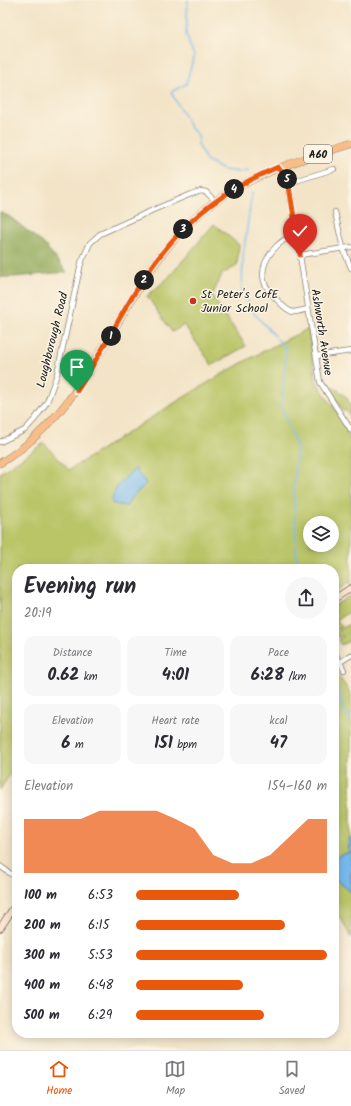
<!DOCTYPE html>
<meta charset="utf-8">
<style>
body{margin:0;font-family:Kalam,sans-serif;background:#f7f7f7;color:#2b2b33;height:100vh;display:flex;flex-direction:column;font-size:15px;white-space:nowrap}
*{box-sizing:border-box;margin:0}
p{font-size:13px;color:#7c7c81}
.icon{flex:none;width:22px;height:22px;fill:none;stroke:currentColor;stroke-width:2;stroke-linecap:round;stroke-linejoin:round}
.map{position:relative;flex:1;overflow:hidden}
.sheet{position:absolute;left:12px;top:564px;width:327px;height:474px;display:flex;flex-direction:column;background:#fff;border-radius:16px;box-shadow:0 2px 10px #0003}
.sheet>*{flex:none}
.buttons{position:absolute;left:303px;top:516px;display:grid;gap:8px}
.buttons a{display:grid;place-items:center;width:36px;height:36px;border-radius:50%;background:#fff;box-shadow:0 2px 10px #0003;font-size:20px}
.pin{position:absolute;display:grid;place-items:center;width:34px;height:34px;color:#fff;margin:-41px -17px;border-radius:50% 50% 50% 0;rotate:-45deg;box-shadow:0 0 4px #0007}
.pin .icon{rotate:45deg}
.km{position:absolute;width:20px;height:20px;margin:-10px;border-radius:50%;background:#222;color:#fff;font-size:11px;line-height:20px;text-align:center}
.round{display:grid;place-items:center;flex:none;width:42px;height:42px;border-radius:21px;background:#f7f7f7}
.headline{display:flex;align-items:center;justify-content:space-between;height:68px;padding:0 12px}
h1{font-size:22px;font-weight:700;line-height:30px}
.metrics{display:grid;grid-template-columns:repeat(3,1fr);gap:6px;height:68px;padding:4px 12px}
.metrics div{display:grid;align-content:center;border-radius:10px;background:#f7f7f7;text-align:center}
.metrics b{font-size:17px;font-weight:700}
.metrics small{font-size:11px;font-weight:400}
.metrics p{font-size:11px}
.chart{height:112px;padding:8px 12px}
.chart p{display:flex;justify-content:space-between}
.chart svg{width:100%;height:72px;margin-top:4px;fill:#ea580c;opacity:.7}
ul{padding:0 12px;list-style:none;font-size:13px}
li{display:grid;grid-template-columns:64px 48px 1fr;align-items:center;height:30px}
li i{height:10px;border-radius:5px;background:#ea580c}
.dock{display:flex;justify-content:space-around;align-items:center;height:56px;border-top:1px solid #e1e1e2;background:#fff;font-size:11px;color:#7c7c81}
.dock a{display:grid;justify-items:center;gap:2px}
.dock .on{color:#ea580c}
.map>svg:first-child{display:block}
</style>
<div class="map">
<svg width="351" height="1050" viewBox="0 0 351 1050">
<rect width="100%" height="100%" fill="#fcf5e5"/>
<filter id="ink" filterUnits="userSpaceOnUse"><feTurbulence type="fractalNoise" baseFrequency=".025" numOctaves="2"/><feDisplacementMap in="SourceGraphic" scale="8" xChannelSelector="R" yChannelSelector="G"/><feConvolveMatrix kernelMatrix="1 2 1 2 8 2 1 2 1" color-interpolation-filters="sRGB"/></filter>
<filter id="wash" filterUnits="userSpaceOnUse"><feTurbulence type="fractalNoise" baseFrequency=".012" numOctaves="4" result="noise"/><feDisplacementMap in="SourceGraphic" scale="16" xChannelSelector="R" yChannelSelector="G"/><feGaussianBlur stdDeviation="0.9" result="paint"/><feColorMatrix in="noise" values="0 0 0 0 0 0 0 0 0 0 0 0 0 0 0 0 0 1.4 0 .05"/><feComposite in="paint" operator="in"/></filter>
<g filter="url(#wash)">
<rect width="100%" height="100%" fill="#f3e4c7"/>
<g fill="#bac567" stroke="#6b7042" fill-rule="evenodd">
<path d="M214,224L239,245L237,266L222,274L212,296L246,346L212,365L184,325L172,332L147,296L168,278Z"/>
<path d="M308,329L316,381L344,423L351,443V582L334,592V569H17V776L11,772L0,790V473L44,443L69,470C147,421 224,368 308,329ZM310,523H332V545H310Z"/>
<path d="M326,383C343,394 351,394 351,417L346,410L344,412Z"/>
<path d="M351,595V611L334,621V606Z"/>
<path d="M337,620L343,628L351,623V640L341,645L338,640L343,637L342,635L338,638L336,632L340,630L339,628L335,630L336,629L334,622Z"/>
<path d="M334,664L337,674L351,694V938L343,922L334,910Z"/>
</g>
<path fill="#93aa5c" stroke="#58633c" d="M0,212L10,217L44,244L67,272L14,277H0Z"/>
<g fill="#77baed" stroke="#4a6b84">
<path d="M136,468C137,475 143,477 146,484L131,498L127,506L112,504C111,489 125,477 136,468Z"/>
<path d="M351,837V892L334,878V860L338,856L349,852C349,845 345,842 351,837Z"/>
</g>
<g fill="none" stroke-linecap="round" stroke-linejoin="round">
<g stroke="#77baed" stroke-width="1.5">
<path d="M188,0L186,35L194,56L186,84L171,92L190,127L198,136V144L206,161L224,170L240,172L248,170"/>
<path d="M252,192L243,257L242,289L252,311L275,336"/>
<path d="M277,339L286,348L282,408L297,448L295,467L294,495L297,569"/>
<path d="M334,678L344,711L351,719"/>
</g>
</g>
</g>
<g filter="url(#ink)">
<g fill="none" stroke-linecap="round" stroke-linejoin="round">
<g stroke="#888072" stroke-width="6">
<g id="street">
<path d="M284,165L289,175L288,180L320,382L351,430"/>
<path d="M278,167L288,180"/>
<path d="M289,183L334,169"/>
<path d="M335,212L343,248L351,268"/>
<path d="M297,234C279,239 259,260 264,281C266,289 274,297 280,303C283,306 289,311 293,312C297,312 304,310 308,309"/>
<path d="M300,255L351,247"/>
<path d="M316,356L351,351"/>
<path d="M0,442L25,430L35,419L47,402L57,374L81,263L90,243L100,234L153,210L191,194L201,191L206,192L215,201"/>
<path d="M336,655L344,670"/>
<path d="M339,663L351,655"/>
<path d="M0,866L11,874L17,876"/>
</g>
</g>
<g stroke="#888072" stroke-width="8">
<g id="secondary">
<path d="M334,599L351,588"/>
<path d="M0,928L17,903"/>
</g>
</g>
<g stroke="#888072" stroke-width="8">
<path id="primary" d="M0,463C100,404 117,282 203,211C246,175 299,160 351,144"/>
</g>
<use href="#street" stroke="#fff" stroke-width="4.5"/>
<use href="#secondary" stroke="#fde5d0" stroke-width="6"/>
<use href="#primary" stroke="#f9bd89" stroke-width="7"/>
</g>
</g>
<g fill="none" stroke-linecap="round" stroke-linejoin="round" filter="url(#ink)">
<g stroke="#fff" stroke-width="8">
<path id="route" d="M77,391C109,342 133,286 172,241C201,208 237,184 278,167L288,180L300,255"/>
</g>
<use href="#route" stroke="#ea580c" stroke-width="5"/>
</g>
<circle fill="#c8321e" stroke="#fcf5e5" stroke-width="1.5" cx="193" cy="301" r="4"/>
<g text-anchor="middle" stroke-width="3" stroke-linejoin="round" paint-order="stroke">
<rect fill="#fcf5e5" stroke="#5f5d58" stroke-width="1" x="304" y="145" width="28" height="18" rx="3"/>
<g font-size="11" font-weight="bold" fill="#1c1c1c">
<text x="318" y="158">A60</text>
</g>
<g font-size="12" fill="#1c1c1c" stroke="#fcf5e5" text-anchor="start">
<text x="201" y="298">St Peter's CofE<tspan x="201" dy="14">Junior School</tspan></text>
</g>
<g font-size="12" fill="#1c1c1c" stroke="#fcf5e5">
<text transform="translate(322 332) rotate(81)" y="4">Ashworth Avenue</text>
<text transform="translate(52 340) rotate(-76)" y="4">Loughborough Road</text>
</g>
</g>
</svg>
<div class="buttons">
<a><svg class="icon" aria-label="layers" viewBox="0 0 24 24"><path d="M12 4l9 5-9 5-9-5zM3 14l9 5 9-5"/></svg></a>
</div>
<div class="pin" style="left:77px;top:391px;background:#1e9e55"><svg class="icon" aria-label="arrive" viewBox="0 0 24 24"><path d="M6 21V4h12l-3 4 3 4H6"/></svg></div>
<div class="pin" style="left:300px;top:255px;background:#d93025"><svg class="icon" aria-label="check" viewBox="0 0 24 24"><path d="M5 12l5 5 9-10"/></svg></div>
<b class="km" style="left:111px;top:336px">1</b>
<b class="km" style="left:144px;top:280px">2</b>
<b class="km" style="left:183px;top:229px">3</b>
<b class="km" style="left:234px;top:189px">4</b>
<b class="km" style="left:287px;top:179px">5</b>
<section class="sheet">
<div class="headline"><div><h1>Evening run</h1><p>20:19</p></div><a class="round"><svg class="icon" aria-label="share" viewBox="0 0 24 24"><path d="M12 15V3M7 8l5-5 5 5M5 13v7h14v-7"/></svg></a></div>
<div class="metrics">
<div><p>Distance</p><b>0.62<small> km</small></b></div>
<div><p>Time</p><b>4:01</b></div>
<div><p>Pace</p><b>6:28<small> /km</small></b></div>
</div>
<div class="metrics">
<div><p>Elevation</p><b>6<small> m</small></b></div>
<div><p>Heart rate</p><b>151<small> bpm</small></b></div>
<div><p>kcal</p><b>47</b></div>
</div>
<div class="chart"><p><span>Elevation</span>154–160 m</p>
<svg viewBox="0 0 160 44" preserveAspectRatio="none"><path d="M0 44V11L10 11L20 11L30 11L40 6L50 6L60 6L70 6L80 11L90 17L100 33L110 38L120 38L130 33L140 22L150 11L160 11V44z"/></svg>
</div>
<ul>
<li><b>100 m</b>6:53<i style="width:54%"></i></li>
<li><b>200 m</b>6:15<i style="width:78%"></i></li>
<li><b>300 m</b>5:53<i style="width:100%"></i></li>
<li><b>400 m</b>6:48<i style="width:56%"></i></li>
<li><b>500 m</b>6:29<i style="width:67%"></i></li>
</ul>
</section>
</div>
<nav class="dock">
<a class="on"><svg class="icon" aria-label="home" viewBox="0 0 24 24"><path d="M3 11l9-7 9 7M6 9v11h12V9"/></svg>Home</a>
<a><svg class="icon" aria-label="map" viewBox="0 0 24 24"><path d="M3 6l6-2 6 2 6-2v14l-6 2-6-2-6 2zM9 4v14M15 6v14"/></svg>Map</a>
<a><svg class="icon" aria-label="saved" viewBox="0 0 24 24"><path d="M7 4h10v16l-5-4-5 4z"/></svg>Saved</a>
</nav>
